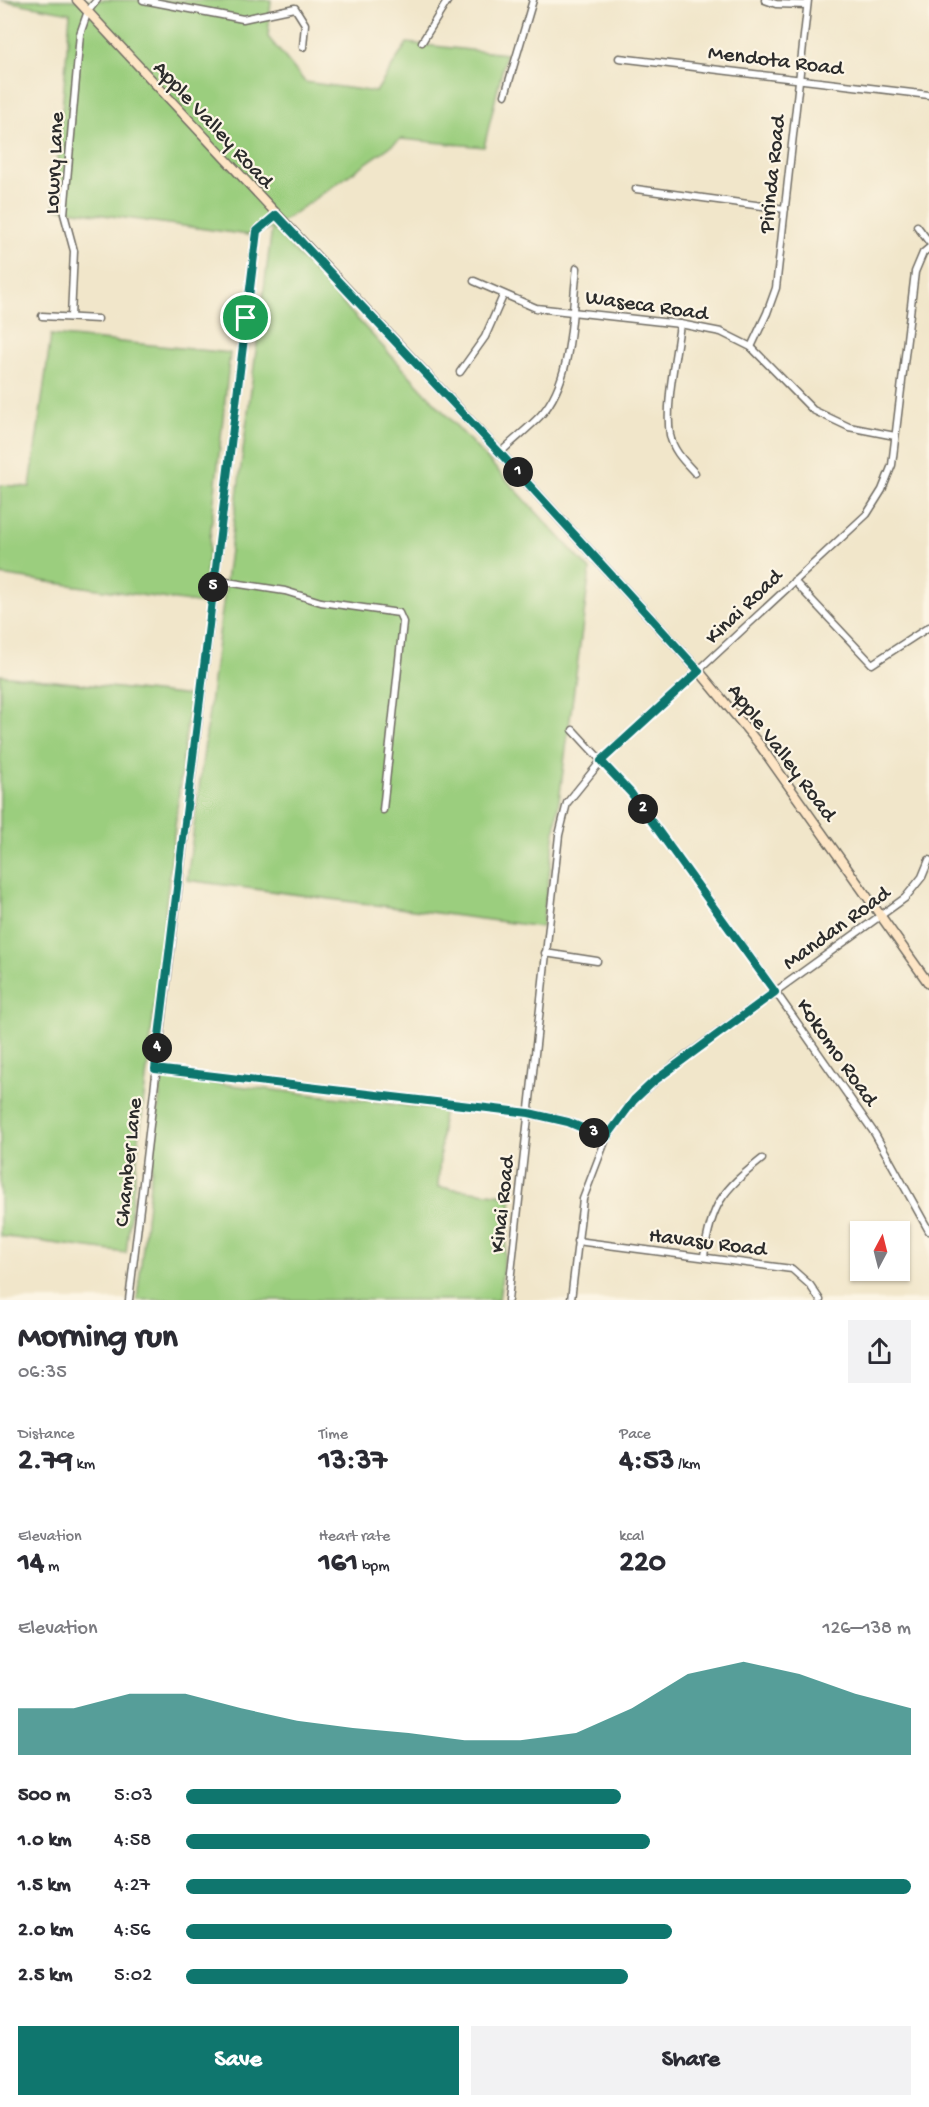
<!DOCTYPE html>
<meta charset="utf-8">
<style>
body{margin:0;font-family:"Gochi Hand",sans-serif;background:#f2f2f3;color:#2b2b33;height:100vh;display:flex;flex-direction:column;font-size:22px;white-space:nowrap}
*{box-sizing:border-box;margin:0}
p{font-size:20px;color:#7c7c81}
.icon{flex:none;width:33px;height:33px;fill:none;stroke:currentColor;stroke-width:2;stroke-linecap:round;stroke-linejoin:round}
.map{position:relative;height:1300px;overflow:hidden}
.side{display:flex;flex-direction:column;background:#fff;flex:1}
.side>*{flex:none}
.needle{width:39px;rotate:7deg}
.buttons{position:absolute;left:850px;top:1221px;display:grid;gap:12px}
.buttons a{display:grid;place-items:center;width:60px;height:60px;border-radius:0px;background:#fff;box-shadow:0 2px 4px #0004;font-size:30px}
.pin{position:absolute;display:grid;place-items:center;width:51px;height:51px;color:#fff;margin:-26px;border:3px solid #fff;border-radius:50%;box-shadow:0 2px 6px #0007}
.km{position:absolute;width:30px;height:30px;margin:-15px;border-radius:50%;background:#222;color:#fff;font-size:16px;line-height:30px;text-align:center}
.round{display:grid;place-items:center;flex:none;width:63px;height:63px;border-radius:0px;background:#f2f2f3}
.overview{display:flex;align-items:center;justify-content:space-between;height:102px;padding:0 18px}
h1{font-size:33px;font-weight:800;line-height:45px}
.figures{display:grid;grid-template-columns:repeat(3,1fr);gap:9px;height:102px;padding:6px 18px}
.figures div{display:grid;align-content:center}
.figures b{font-size:30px;font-weight:800}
.figures small{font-size:16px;font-weight:400}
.figures p{font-size:16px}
.chart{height:168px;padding:12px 18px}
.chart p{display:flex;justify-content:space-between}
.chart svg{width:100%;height:108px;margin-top:6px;fill:#0f766e;opacity:.7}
.cta{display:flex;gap:12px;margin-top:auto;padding:12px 18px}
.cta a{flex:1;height:69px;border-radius:0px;background:#0f766e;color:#fff;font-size:24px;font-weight:800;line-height:69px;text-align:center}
.cta a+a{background:#f2f2f3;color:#2b2b33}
ul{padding:0 18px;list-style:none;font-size:20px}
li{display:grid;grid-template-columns:96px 72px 1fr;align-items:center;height:45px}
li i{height:15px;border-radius:8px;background:#0f766e}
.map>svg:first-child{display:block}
</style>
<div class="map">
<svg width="929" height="1300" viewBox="0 0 929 1300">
<rect width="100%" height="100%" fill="#fcf5e5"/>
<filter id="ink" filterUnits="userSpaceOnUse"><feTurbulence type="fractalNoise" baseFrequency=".0167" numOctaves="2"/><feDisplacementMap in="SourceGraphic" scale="12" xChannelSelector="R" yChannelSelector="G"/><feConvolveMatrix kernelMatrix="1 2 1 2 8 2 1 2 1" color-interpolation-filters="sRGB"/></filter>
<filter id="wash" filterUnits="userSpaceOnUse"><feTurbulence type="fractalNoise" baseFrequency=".008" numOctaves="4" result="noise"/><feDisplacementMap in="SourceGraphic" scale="24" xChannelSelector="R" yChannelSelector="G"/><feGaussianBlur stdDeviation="1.35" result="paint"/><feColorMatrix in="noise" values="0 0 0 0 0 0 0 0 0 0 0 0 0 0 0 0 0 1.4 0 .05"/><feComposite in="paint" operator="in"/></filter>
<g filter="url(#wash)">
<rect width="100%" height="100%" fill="#f1e6ca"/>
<g fill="#9bce7e" stroke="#637c54" stroke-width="1.5">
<path d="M0,0H271L268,37L305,82L376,92L407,43L506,54L484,147L401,139L273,228L590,570L542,927L187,880L272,228L248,235L54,208L70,13Z"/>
<path d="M51,335L230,353L203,604L0,575V485L30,487Z"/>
<path d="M0,675L190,696L126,1253L0,1236Z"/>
<path d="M162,1077L443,1110L438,1187L512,1196L499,1300H137Z"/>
</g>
</g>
<g filter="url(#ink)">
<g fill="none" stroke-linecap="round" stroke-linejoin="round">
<g stroke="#706c63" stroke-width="9">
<g id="street">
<path d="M143,0L243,19L295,8L305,24L303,47"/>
<path d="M765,0L776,4L807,5"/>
<path d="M422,42L448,0"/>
<path d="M619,58L929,95"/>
<path d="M505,95L533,0"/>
<path d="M636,189L785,209"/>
<path d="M917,226L929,242"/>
<path d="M474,281L536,308L680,324L721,332L751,347L813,410L849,427L895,436"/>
<path d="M42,316L98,319"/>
<path d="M71,317L74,251L64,214L80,34L88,11L97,0"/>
<path d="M680,324C676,357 665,403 670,435C673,451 685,462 695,473"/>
<path d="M751,347L767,313L776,288L808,0"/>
<path d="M460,372L485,337L503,296"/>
<path d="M500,453C513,440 529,428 541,415C574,378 571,314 577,268"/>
<path d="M214,580L285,591L321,602L399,613L403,622L383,810"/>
<path d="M794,581L872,664L929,627"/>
<path d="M573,730L631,793L775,991L875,1134L929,1231"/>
<path d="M545,953L597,961"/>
<path d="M155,1069L529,1113L569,1122L606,1139"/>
<path d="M577,1241L792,1269L810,1285L820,1300"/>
<path d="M704,1256C711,1204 722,1191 762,1159"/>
<path d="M129,1300L257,231L276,215"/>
<path d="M508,1300L559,835L567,803L601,761L867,514L882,490L892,465L915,272L923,253L929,248"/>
<path d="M571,1300L583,1199L606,1139L634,1100L675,1064L905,898L922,877L929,860"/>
</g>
</g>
<g stroke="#706c63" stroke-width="11">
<path id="secondary" d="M77,0L500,453L699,671L759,744L929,984"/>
</g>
<use href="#street" stroke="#fff" stroke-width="6"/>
<use href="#secondary" stroke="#fde5c5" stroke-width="8"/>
</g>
</g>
<g fill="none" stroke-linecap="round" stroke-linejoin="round" filter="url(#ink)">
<g stroke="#fff" stroke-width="12">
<path id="route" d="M276,215L500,453L699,671L601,761L631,793L775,992L653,1082L634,1100L606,1138L568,1122L529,1113L155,1069L257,231Z"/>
</g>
<use href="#route" stroke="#0f766e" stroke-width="8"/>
</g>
<g text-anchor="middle" stroke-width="4.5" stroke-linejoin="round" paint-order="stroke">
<g font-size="22" fill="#2b2b2b" stroke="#fcf5e5">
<text transform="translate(776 58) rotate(7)" y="8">Mendota Road</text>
<text transform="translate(215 123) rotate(47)" y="8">Apple Valley Road</text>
<text transform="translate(52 163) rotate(-87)" y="8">Lowry Lane</text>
<text transform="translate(770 174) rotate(-84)" y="8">Pirinda Road</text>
<text transform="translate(647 303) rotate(8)" y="8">Waseca Road</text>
<text transform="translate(742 605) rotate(-44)" y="8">Kinai Road</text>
<text transform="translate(784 751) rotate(53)" y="8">Apple Valley Road</text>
<text transform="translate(835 926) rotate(-36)" y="8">Mandan Road</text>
<text transform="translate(839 1051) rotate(55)" y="8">Kokomo Road</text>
<text transform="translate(126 1162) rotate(-84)" y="8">Chamber Lane</text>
<text transform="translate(500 1204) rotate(-84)" y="8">Kinai Road</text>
<text transform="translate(708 1240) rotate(7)" y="8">Havasu Road</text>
</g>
</g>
</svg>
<div class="buttons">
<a><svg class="needle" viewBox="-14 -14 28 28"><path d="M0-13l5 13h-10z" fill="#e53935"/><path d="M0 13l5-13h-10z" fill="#7c7c81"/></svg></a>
</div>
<div class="pin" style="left:246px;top:318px;background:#1e9e55"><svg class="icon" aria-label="arrive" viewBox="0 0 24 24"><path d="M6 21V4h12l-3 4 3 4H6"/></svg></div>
<b class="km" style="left:518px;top:472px">1</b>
<b class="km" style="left:643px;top:809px">2</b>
<b class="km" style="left:594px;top:1133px">3</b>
<b class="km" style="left:157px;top:1048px">4</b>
<b class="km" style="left:213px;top:587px">5</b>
</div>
<section class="side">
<div class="overview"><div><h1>Morning run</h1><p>06:35</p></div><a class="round"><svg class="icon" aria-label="share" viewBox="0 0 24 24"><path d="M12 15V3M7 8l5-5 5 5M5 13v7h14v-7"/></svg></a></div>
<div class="figures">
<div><p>Distance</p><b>2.79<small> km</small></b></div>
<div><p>Time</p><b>13:37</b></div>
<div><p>Pace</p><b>4:53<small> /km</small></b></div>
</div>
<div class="figures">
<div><p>Elevation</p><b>14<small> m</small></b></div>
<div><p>Heart rate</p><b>161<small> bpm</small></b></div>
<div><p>kcal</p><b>220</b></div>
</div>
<div class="chart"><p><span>Elevation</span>126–138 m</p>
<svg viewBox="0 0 160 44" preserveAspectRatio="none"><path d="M0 44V25L10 25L20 19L30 19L40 25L50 30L60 33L70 35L80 38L90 38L100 35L110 25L120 11L130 6L140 11L150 19L160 25V44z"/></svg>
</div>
<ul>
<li><b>500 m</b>5:03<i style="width:60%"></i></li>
<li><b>1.0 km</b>4:58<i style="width:64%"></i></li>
<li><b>1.5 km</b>4:27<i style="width:100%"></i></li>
<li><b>2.0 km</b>4:56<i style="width:67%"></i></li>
<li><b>2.5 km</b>5:02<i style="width:61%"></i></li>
</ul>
<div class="cta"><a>Save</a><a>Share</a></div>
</section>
